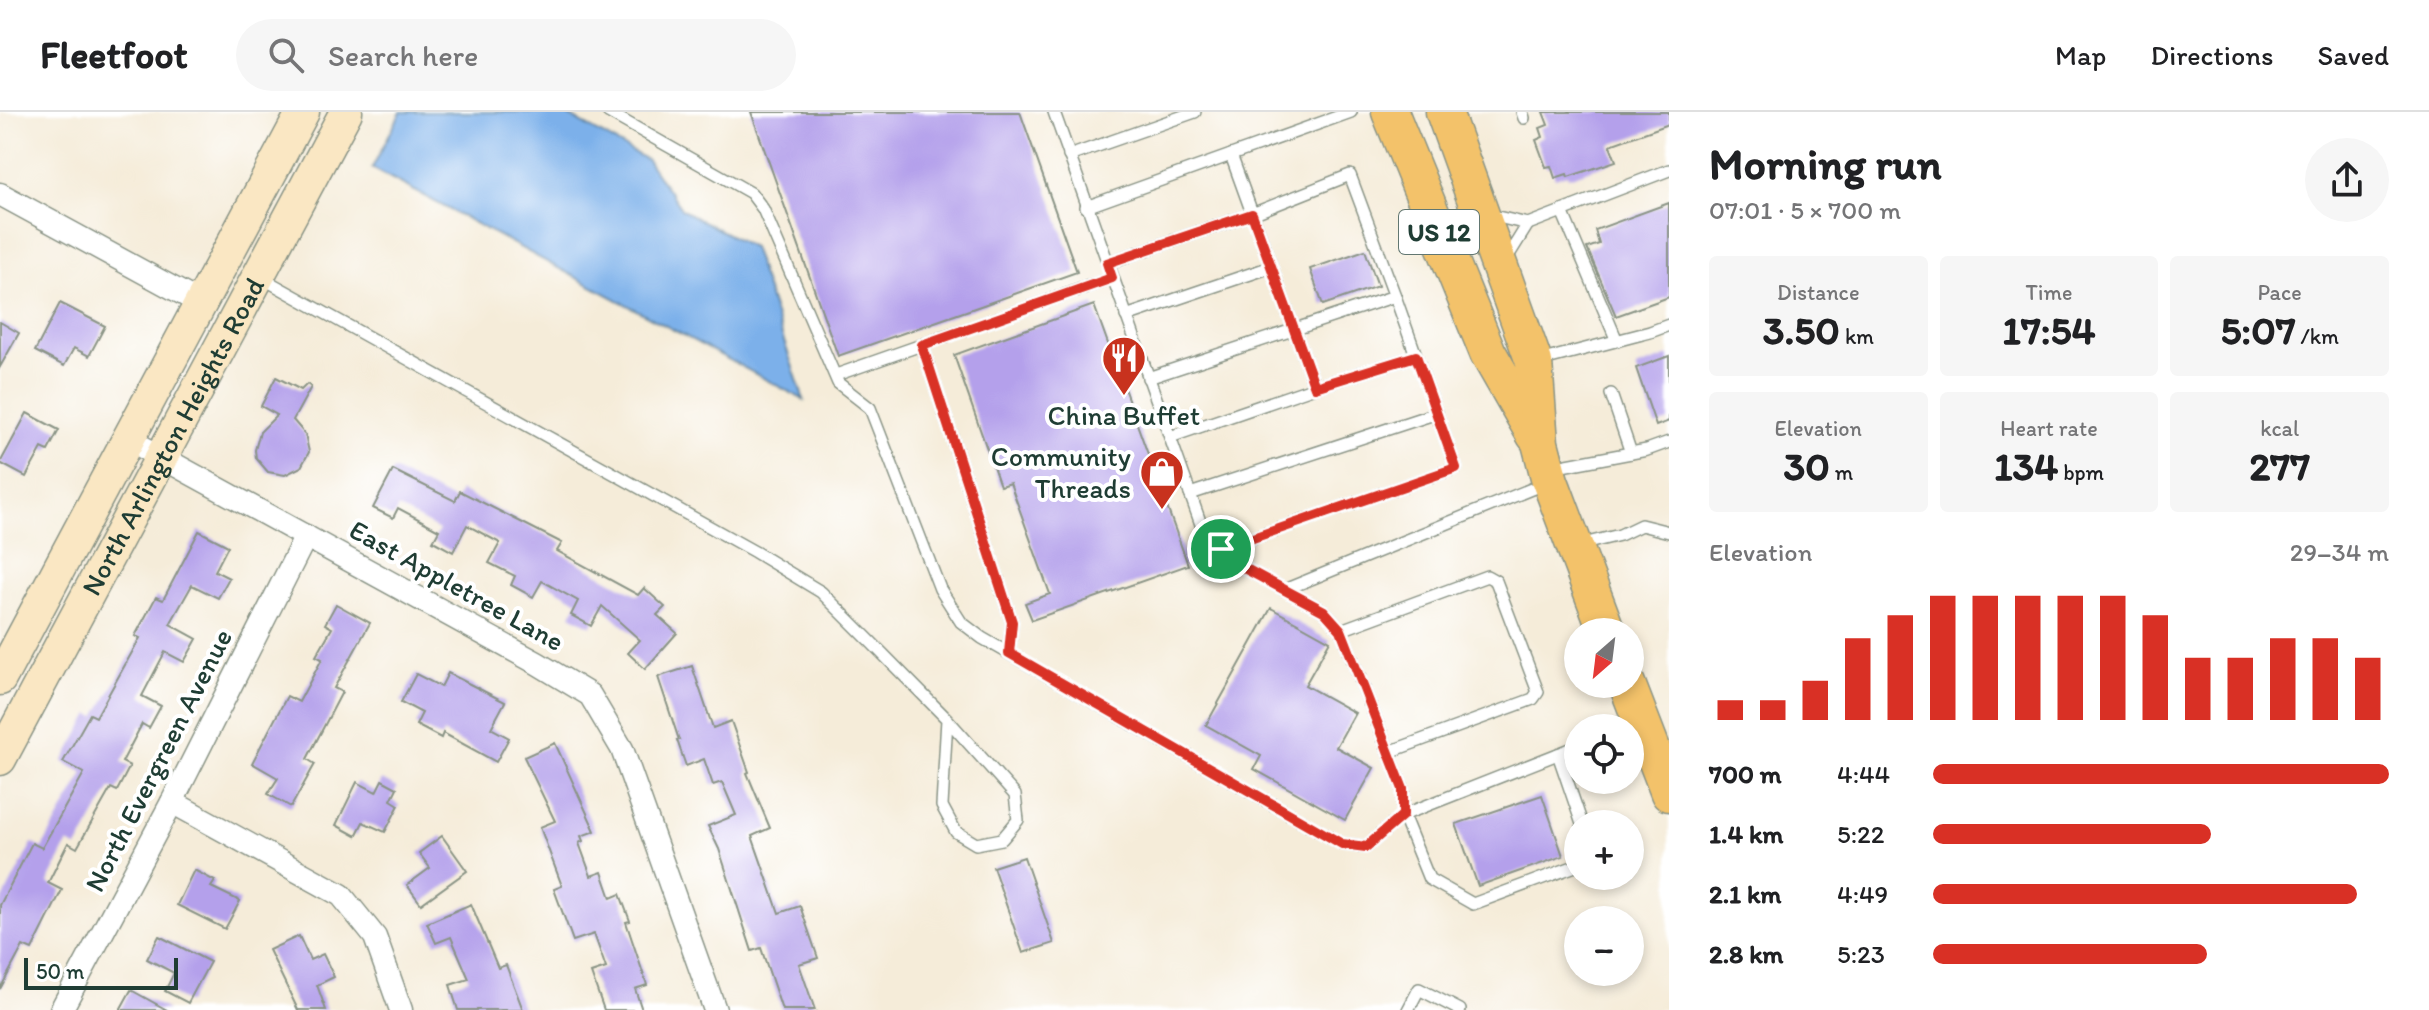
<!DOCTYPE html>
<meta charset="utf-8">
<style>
body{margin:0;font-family:Itim,sans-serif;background:#f6f6f6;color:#202124;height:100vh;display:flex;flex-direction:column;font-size:30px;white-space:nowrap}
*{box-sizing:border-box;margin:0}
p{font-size:26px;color:#757577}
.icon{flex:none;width:44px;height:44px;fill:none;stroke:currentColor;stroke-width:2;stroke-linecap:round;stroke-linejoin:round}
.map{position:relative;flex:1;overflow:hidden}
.panel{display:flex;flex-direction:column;background:#fff;width:760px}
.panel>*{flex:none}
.needle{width:52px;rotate:208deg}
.buttons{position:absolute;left:1564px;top:506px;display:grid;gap:16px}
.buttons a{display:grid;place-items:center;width:80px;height:80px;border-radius:50%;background:#fff;box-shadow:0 4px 12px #0003;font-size:40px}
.scale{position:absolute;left:24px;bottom:20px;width:154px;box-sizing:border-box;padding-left:8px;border:4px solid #1f3d34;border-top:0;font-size:22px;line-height:28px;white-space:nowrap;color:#1f3d34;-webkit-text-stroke:6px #fff;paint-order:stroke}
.pin{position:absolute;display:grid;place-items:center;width:68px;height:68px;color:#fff;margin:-34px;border:4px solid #fff;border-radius:50%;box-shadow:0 2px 8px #0007}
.round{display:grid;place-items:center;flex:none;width:84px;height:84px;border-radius:42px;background:#f6f6f6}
.summary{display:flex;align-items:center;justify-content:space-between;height:136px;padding:0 40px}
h1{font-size:44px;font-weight:700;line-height:60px}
.figures{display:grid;grid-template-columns:repeat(3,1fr);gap:12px;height:136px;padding:8px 40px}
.figures div{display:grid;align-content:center;border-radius:8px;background:#f6f6f6;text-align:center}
.figures b{font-size:40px;font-weight:700}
.figures small{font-size:22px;font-weight:400}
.figures p{font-size:22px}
.chart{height:224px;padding:16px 40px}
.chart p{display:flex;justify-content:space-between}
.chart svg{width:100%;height:144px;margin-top:8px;stroke:#d93025;stroke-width:6}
ul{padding:0 40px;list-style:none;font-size:26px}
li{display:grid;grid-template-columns:128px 96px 1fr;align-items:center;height:60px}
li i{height:20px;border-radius:10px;background:#d93025}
header{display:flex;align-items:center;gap:48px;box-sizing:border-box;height:112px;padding:0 40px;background:#fff;border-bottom:2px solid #e0e0e0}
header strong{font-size:38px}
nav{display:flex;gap:44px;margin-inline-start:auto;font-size:28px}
.search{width:560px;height:72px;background:#f6f6f6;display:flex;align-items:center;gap:20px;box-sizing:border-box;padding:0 28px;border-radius:44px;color:#757577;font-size:30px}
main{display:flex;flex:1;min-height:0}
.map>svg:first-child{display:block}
</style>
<header>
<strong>Fleetfoot</strong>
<div class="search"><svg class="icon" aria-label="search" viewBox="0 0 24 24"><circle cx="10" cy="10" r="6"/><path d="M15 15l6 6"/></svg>Search here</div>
<nav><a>Map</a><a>Directions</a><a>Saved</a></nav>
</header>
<main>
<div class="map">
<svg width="1669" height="898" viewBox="0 0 1669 898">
<rect width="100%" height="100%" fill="#fff"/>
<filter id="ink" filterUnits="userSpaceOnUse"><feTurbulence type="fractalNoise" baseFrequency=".0125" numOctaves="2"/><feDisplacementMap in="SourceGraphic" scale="16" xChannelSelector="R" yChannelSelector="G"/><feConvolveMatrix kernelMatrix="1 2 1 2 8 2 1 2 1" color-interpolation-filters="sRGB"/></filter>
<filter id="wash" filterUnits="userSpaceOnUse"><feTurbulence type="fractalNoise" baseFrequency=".006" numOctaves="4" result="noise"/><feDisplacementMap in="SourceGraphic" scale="32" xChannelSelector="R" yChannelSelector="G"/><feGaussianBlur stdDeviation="1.8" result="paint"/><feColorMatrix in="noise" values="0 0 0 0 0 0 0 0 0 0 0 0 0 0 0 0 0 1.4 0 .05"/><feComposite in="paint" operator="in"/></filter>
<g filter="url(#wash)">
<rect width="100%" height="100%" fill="#f5ecd9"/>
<path fill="#7cb0ea" stroke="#4e768f" stroke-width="2" d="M401,0H562L647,48L682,98L752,135L804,288L372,56Z"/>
<g id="blocks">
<g fill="#b4a0eb">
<path d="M751,0H1020L1077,160L838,244Z"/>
<path d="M1543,0H1669V12L1610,33L1616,49L1568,65L1567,62L1555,66L1551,54L1546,55L1536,28L1543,25L1540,16L1548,13Z"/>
<path d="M1669,91V185L1616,204L1587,136L1599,132L1595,118Z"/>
<path d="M1365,138L1378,174L1323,193L1310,157Z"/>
<path d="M60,191L105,214L89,244L74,236L64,254L35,239Z"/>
<path d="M1094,193L1188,453L1032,508L1025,491L1050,482L1010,371L1000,374L954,243Z"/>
<path d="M0,210L19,221L0,255Z"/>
<path d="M1669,244V309L1656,314L1636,256Z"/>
<path d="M276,265L301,278L307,272L311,275L293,308L305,322L309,340L301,355L285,363L268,360L256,346L255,338L260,320L277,303L261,294Z"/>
<path d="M27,301L59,318L48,339L42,336L26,365L0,351Z"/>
<path d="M393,358L455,389L460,379L513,406L562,431L557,439L638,483L644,476L665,495L657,503L677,521L645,557L628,541L640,528L602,494L591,514L571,503L578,489L542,469L533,485L511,473L515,464L489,451L500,431L467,413L453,440L433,429L439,418L398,396L393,406L373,396Z"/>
<path d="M199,419L228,434L215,459L229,466L218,486L192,473L170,512L197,527L184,550L165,540L142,584L161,594L149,616L142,612L122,650L130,654L117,679L111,676L77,736L68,731L48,771L62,778L32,838L23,834L0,877V793L32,731L42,736L84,661L63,650L90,602L96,605L140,526L135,524L156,485L163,488Z"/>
<path d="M336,492L370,511L334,576L342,580L307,647L315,652L291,695L268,682L278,666L252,651L287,584L299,590L322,547L316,544L332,516L325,512Z"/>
<path d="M1271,496L1330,529L1305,573L1355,601L1336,635L1374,656L1345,708L1254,657L1261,644L1206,613Z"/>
<path d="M692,554L713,616L731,609L749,660L747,661L770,716L752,724L779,801L800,794L818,846L799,852L815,898H782L761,836L752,839L719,737L708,714L736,703L722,670L713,673L704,647L686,654L677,628H679L658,565Z"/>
<path d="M448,561L505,590L491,616L509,626L496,650L443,621L441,626L416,613L422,601L401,590L416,562L441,575Z"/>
<path d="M555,631L595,719L581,724L583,729L579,731L591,764L602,760L611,786L620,782L630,809L626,810L647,873L635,877L642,898H604L591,861L606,856L594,822L573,829L554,777L562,774L540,715L555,709L524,645Z"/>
<path d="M382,668L397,676L391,688L399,693L385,720L363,710L356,724L336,713L357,670L376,680Z"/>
<path d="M1542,683L1563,744L1478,774L1456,712Z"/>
<path d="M442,724L467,759L421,792L407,773L430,756L419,741Z"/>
<path d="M1024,745L1054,831L1023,841L993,755Z"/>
<path d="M194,758L215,769L211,775L240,789L225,817L177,793Z"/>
<path d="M471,792L498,856L506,853L523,898H458L450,873L469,867L451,825L436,831L427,811Z"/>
<path d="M159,824L210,850L188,891L165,879L174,861L147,847Z"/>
<path d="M299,824L310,848L323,842L334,865L317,873L326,898H298L269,838Z"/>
<path d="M131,878L167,898H120Z"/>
</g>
</g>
</g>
<g filter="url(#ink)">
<use href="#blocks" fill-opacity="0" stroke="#8a9486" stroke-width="2"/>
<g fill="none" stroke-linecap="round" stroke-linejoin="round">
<g stroke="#8a9486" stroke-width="14">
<g id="lane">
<path d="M608,0L751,81L763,97L838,271L870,296L940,477L961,510L982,526L1342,732L1366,735L1403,703L1578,634"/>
<path d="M1054,0L1203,418L1233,450L1324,499L1341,518L1403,677V703L1429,767L1473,792L1578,753"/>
<path d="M1522,0L1524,6"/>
<path d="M1069,44L1195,0"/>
<path d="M1086,95L1351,0"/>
<path d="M1562,99L1617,229"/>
<path d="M1489,103L1528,112L1669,58"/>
<path d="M1505,149L1528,112"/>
<path d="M1107,151L1252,102L1350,63L1395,184L1148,266"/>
<path d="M262,166L755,440L821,480L872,531L947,607L1015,683L1018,708L1002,727L976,732L956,720L942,694L947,607"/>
<path d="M1126,204L1271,155"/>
<path d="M922,233L1012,510L1009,541"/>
<path d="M1539,249L1650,220L1669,213"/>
<path d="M836,263L1112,166"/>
<path d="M1315,275L1416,244"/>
<path d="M1611,282L1631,341"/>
<path d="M1170,325L1315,275L1231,43"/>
<path d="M1551,356L1647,338L1669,330"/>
<path d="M1190,382L1437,301"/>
<path d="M1579,433L1620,423L1641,413L1669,420"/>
<path d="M1221,437L1456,356L1395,184"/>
<path d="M1284,478L1546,371"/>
<path d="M1341,518L1487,464L1496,469L1538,580L1533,587L1389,640"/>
<path d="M1558,642L1582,712"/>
<path d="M1408,898L1419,877L1460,898"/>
</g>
</g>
<g stroke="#8a9486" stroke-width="25">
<g id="street">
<path d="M0,82L202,192"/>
<path d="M128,327L537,551L590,583L622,637L715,898"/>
<path d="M172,690L341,783L375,825L401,898"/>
<path d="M61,898L172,690L306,424"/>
</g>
</g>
<g stroke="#8a9486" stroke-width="35">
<g id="secondary">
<path d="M0,567L303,0"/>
<path id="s1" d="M0,647L346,0"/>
</g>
</g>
<g stroke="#8a9486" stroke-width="39">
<g id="primary">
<path d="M1390,0L1488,241L1535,323"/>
<path d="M1444,0L1534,250L1540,331L1550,369L1607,520"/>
<path d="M1627,572L1669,681"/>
</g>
</g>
<use href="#lane" stroke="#fff" stroke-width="11"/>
<use href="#street" stroke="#fff" stroke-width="22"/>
<use href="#secondary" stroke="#fae7c3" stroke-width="32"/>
<use href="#primary" stroke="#f3c26a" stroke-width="36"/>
</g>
</g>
<g fill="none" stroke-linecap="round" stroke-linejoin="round" filter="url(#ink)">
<g stroke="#fff" stroke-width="16">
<path id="route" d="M1252,102L1315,275L1416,244L1456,356L1221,437L1233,450L1324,499L1341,518L1403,677V703L1366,735L1342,732L1009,541L1012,510L922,233L1112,166L1107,151Z"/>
</g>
<use href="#route" stroke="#d93025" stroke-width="10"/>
</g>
<defs>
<g id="restaurant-pin" transform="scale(2.3)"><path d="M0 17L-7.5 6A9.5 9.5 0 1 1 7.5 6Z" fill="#c8321e" stroke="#fff"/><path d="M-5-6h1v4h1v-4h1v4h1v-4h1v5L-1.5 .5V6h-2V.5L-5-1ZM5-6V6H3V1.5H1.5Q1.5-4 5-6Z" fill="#fff"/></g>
<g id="shop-pin" transform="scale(2.3)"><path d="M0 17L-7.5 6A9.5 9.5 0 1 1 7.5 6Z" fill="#c8321e" stroke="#fff"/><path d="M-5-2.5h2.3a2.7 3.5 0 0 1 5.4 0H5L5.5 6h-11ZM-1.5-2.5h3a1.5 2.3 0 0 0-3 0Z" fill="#fff"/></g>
</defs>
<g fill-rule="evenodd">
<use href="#restaurant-pin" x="1124" y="246"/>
<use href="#shop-pin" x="1162" y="360"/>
</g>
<g text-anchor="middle" stroke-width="8" stroke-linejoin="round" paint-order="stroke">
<rect fill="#fff" stroke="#627771" stroke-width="2" x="1399" y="98" width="80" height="44" rx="6"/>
<g font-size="26" font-weight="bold" fill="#1f3d34">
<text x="1439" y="129">US 12</text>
</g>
<g font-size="28" fill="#1f3d34" stroke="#fff">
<text x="1124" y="313">China Buffet</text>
<text x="1131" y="354" text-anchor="end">Community<tspan x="1131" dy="32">Threads</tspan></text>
</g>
<g font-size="28" fill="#1f3d34" stroke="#fff">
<text dy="10" stroke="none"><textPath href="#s1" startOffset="366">North Arlington Heights Road</textPath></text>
<text transform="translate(457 473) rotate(29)" y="10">East Appletree Lane</text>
<text transform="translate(158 648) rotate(-63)" y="10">North Evergreen Avenue</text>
</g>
</g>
</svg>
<div class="buttons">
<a><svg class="needle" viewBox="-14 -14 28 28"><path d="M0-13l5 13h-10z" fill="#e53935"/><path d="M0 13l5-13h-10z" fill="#757577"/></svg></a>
<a><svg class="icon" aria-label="locate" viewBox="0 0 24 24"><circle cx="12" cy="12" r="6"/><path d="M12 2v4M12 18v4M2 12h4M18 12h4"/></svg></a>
<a>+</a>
<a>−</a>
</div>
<div class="scale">50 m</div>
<div class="pin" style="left:1221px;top:437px;background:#1e9e55"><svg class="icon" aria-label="arrive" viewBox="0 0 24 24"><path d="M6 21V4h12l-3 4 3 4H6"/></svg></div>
</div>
<section class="panel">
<div class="summary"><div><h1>Morning run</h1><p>07:01 · 5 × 700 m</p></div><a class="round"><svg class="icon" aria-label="share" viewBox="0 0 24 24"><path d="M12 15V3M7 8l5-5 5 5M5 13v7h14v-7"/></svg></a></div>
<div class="figures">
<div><p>Distance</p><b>3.50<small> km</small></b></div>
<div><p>Time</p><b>17:54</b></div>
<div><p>Pace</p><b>5:07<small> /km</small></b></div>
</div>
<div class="figures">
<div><p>Elevation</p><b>30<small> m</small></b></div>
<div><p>Heart rate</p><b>134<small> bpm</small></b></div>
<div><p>kcal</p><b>277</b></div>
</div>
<div class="chart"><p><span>Elevation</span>29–34 m</p>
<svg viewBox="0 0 160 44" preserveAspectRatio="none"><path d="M5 44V38M15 44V38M25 44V32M35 44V19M45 44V12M55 44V6M65 44V6M75 44V6M85 44V6M95 44V6M105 44V12M115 44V25M125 44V25M135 44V19M145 44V19M155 44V25"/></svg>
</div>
<ul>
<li><b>700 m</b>4:44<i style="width:100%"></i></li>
<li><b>1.4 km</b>5:22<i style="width:61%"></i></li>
<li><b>2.1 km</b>4:49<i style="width:93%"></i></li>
<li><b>2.8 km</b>5:23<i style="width:60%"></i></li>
</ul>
</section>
</main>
